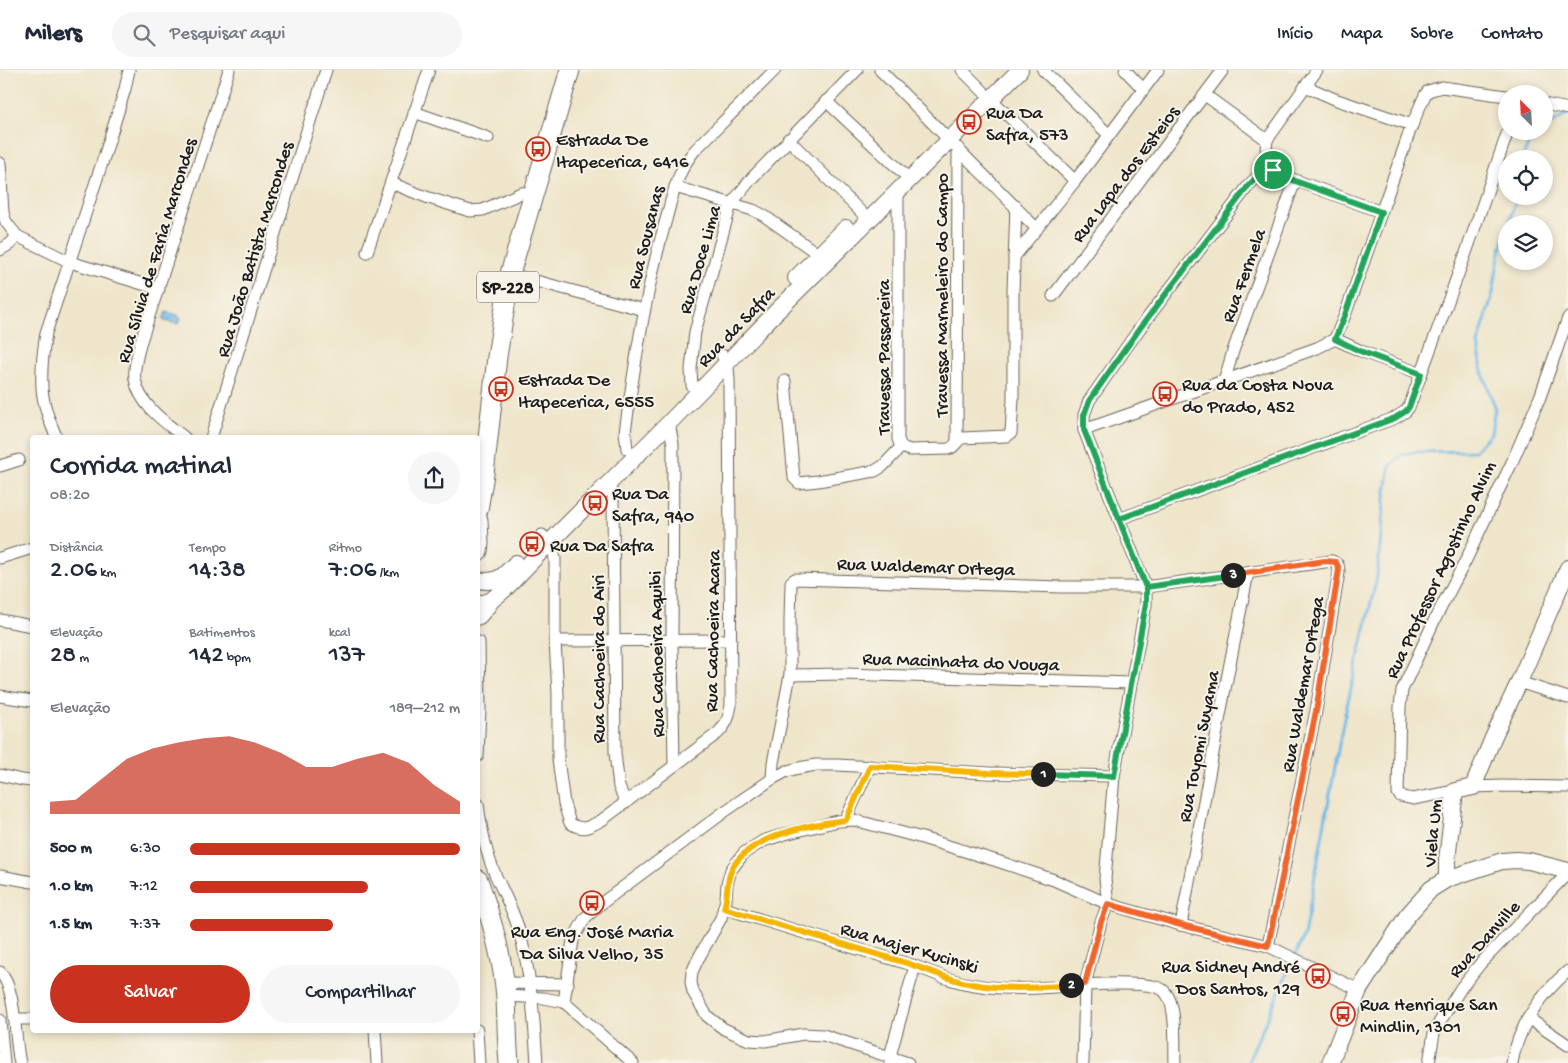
<!DOCTYPE html>
<html lang="pt">
<meta charset="utf-8">
<style>
body{margin:0;font-family:"Gochi Hand",sans-serif;background:#f6f6f7;color:#1f2937;height:100vh;display:flex;flex-direction:column;font-size:19px;white-space:nowrap}
*{box-sizing:border-box;margin:0}
p{font-size:16px;color:#747a83}
.icon{flex:none;width:28px;height:28px;fill:none;stroke:currentColor;stroke-width:2;stroke-linecap:round;stroke-linejoin:round}
.map{position:relative;flex:1;overflow:hidden}
.sheet{position:absolute;left:30px;top:365px;width:450px;height:598px;display:flex;flex-direction:column;background:#fff;border-radius:5px;box-shadow:0 2px 8px #0003}
.sheet>*{flex:none}
.needle{width:32px;rotate:336deg}
.tools{position:absolute;left:1498px;top:15px;display:grid;gap:10px}
.tools a{display:grid;place-items:center;width:55px;height:55px;border-radius:50%;background:#fff;box-shadow:0 2px 8px #0003;font-size:25px}
.pin{position:absolute;display:grid;place-items:center;width:42px;height:42px;color:#fff;margin:-21px;border:2px solid #fff;border-radius:50%;box-shadow:0 1px 5px #0007}
.km{position:absolute;width:25px;height:25px;margin:-12px;border-radius:50%;background:#222;color:#fff;font-size:14px;line-height:25px;text-align:center}
.round{display:grid;place-items:center;flex:none;width:52px;height:52px;border-radius:26px;background:#f6f6f7}
.head{display:flex;align-items:center;justify-content:space-between;height:85px;padding:0 20px}
h1{font-size:28px;font-weight:600;line-height:38px}
.metrics{display:grid;grid-template-columns:repeat(3,1fr);gap:8px;height:85px;padding:5px 20px}
.metrics div{display:grid;align-content:center}
.metrics b{font-size:25px;font-weight:600}
.metrics small{font-size:14px;font-weight:400}
.metrics p{font-size:14px}
.chart{height:140px;padding:10px 20px}
.chart p{display:flex;justify-content:space-between}
.chart svg{width:100%;height:90px;margin-top:5px;fill:#c8321e;opacity:.7}
.action{display:flex;gap:10px;margin-top:auto;padding:10px 20px}
.action a{flex:1;height:58px;border-radius:30px;background:#c8321e;color:#fff;font-size:20px;font-weight:600;line-height:58px;text-align:center}
.action a+a{background:#f6f6f7;color:#1f2937}
ul{padding:0 20px;list-style:none;font-size:16px}
li{display:grid;grid-template-columns:80px 60px 1fr;align-items:center;height:38px}
li i{height:12px;border-radius:6px;background:#c8321e}
header{display:flex;align-items:center;gap:30px;box-sizing:border-box;height:70px;padding:0 25px;background:#fff;border-bottom:1px solid #e0e1e3}
header strong{font-size:24px}
nav{display:flex;gap:28px;margin-inline-start:auto;font-size:18px}
.search{width:350px;height:45px;background:#f6f6f7;display:flex;align-items:center;gap:12px;box-sizing:border-box;padding:0 18px;border-radius:28px;color:#747a83;font-size:19px}
.map>svg:first-child{display:block}
</style>
<header>
<strong>Milers</strong>
<div class="search"><svg class="icon" aria-label="search" viewBox="0 0 24 24"><circle cx="10" cy="10" r="6"/><path d="M15 15l6 6"/></svg>Pesquisar aqui</div>
<nav><a>Início</a><a>Mapa</a><a>Sobre</a><a>Contato</a></nav>
</header>
<div class="map">
<svg width="1568" height="993" viewBox="0 0 1568 993">
<rect width="100%" height="100%" fill="#f7f3e8"/>
<filter id="ink" filterUnits="userSpaceOnUse"><feTurbulence type="fractalNoise" baseFrequency=".02" numOctaves="2"/><feDisplacementMap in="SourceGraphic" scale="10" xChannelSelector="R" yChannelSelector="G"/><feConvolveMatrix kernelMatrix="1 2 1 2 8 2 1 2 1" color-interpolation-filters="sRGB"/></filter>
<filter id="wash" filterUnits="userSpaceOnUse"><feTurbulence type="fractalNoise" baseFrequency=".0096" numOctaves="4" result="noise"/><feDisplacementMap in="SourceGraphic" scale="20" xChannelSelector="R" yChannelSelector="G"/><feGaussianBlur stdDeviation="1.12" result="paint"/><feColorMatrix in="noise" values="0 0 0 0 0 0 0 0 0 0 0 0 0 0 0 0 0 1.4 0 .05"/><feComposite in="paint" operator="in"/></filter>
<g filter="url(#wash)">
<rect width="100%" height="100%" fill="#efe5ca"/>
<path fill="#6fbae8" stroke="#466b82" d="M166,242L178,245V247L181,248L179,254L164,251L163,249Z"/>
<g fill="none" stroke-linecap="round" stroke-linejoin="round">
<g stroke="#6fbae8" stroke-width="3">
<path d="M1544,58L1568,44"/>
<path d="M1523,89V86L1533,64L1538,61"/>
<path d="M1509,154L1517,126"/>
<path d="M1295,885L1304,866L1343,653L1377,507L1384,435L1390,396L1402,385L1414,382L1475,381L1491,363L1495,337L1482,301L1478,274L1493,223L1499,186L1506,162"/>
<path d="M1247,993L1293,891"/>
</g>
</g>
</g>
<g filter="url(#ink)">
<g fill="none" stroke-linecap="round" stroke-linejoin="round">
<g stroke="#666259" stroke-width="13">
<g id="street">
<path d="M880,0L1037,159"/>
<path d="M962,0L983,21"/>
<path d="M1043,0L1109,65"/>
<path d="M1125,0L1143,19"/>
<path d="M1305,16L1337,30L1412,55"/>
<path d="M1205,25L1267,70C1265,82 1266,94 1276,103L1381,142"/>
<path d="M991,29L1075,111"/>
<path d="M826,31L903,103"/>
<path d="M1544,34L1568,39"/>
<path d="M414,42L488,68"/>
<path d="M788,69L862,143"/>
<path d="M1267,70L1317,0"/>
<path d="M0,93L3,143L6,152L17,166L70,192L159,219"/>
<path d="M391,113L426,127L470,141L483,140L521,123L534,122"/>
<path d="M675,117L753,140L763,145L818,184"/>
<path d="M898,122V369L901,377"/>
<path d="M0,180L10,174L17,166"/>
<path d="M367,182L429,0"/>
<path d="M1014,187L1075,111L1158,0"/>
<path d="M510,204L644,240"/>
<path d="M1053,226L1223,0"/>
<path d="M1335,269L1361,281L1421,304"/>
<path d="M785,311L794,408L799,413L818,411L875,401L883,396L901,377"/>
<path d="M1224,312L1233,281L1295,111"/>
<path d="M692,316L691,299L695,262L731,134L752,108L857,0"/>
<path d="M669,353L673,374L672,570L674,695"/>
<path d="M1084,360L1317,278L1335,269L1345,245L1412,55L1425,25L1428,21L1442,17L1506,26"/>
<path d="M57,368C50,353 43,334 42,318C41,300 43,281 46,263L105,84L125,19L129,0"/>
<path d="M185,368C166,353 139,335 135,309C133,298 138,285 140,274L229,0"/>
<path d="M211,368L326,0"/>
<path d="M957,371L958,78"/>
<path d="M901,377L910,380L948,379C955,378 956,371 962,368L1007,366L1011,363L1013,328V222L1016,136"/>
<path d="M627,379L625,362C635,292 645,225 664,157C672,129 676,102 695,80L775,0"/>
<path d="M0,396L19,390"/>
<path d="M609,413L613,426L615,683L619,717L626,733"/>
<path d="M1119,449L1395,348L1406,341L1409,337L1467,180L1508,61"/>
<path d="M542,465C551,472 553,479 555,489V571L558,624V689L564,734L570,753C583,762 589,757 602,750L718,663C727,654 729,647 731,635L729,310L728,297L722,285"/>
<path d="M0,488L32,478"/>
<path d="M0,550L32,556"/>
<path d="M555,571L731,570"/>
<path d="M790,605L845,604L1131,613"/>
<path d="M1519,612L1568,628"/>
<path d="M0,626L32,631"/>
<path d="M478,686L480,639L479,572"/>
<path d="M0,705L22,710L32,711"/>
<path d="M772,709L773,693L790,605V551L791,512L795,509L1062,517H1146L1332,491L1338,495L1339,502L1316,641L1268,876"/>
<path d="M1473,717L1502,716L1568,717"/>
<path d="M1455,721L1413,729L1400,726L1398,723L1400,637L1402,620L1435,549L1466,490L1513,390L1540,327L1568,248"/>
<path d="M478,734C481,758 485,781 495,804C503,822 512,838 518,857C531,901 534,947 537,993"/>
<path d="M846,749L870,696"/>
<path d="M0,806L32,812"/>
<path d="M1108,834L1105,809L1114,706L1146,534V517L1084,360V345L1089,331L1140,258L1249,115L1256,108L1273,100"/>
<path d="M724,838C784,857 843,875 902,892C918,896 933,904 949,909C965,914 984,917 1001,918C1013,918 1026,919 1039,918C1062,917 1147,908 1163,920C1178,932 1174,975 1175,993"/>
<path d="M1181,855L1224,624L1248,503"/>
<path d="M0,902C17,920 14,968 20,993"/>
<path d="M504,913L568,914"/>
<path d="M506,926L544,928L564,932L633,993"/>
<path d="M564,932L573,870L585,848L602,833L724,742L772,709L787,701L799,698L816,695H837L989,703L1114,706"/>
<path d="M1528,948L1568,975"/>
<path d="M14,949H32"/>
<path d="M0,950L4,993"/>
<path d="M375,960L377,993"/>
<path d="M477,960L479,993"/>
<path d="M890,993V986L915,896"/>
<path d="M908,993L823,965L803,964L765,971L749,970L724,959L707,946L693,922L691,912L692,902L698,889L721,848L726,830L727,814L731,800L744,783L763,771L785,764L838,751L854,750L922,768L997,791L1054,810L1108,834L1181,855L1268,876L1359,920"/>
<path d="M1083,993L1085,914L1101,852L1108,834"/>
<path d="M1429,993L1434,963L1439,953L1461,918L1480,894L1568,803"/>
<path d="M1512,993C1518,957 1540,925 1568,901"/>
</g>
</g>
<g stroke="#666259" stroke-width="18">
<g id="secondary">
<path d="M796,208L846,158"/>
<path d="M478,510C497,514 504,506 516,493"/>
<path d="M478,533H488L505,519L550,472L669,353L774,244L1020,0"/>
<path d="M1447,809V790L1455,721L1473,717L1493,668L1519,612L1568,498"/>
<path d="M1330,993L1359,920L1407,846L1431,819L1447,809L1502,791L1516,790L1529,791L1568,801"/>
</g>
</g>
<g stroke="#666259" stroke-width="21">
<g id="primary">
<path d="M478,440L484,404L497,287L510,204L570,0"/>
<path d="M478,450L479,473L478,481"/>
<path d="M478,545L488,533"/>
<path d="M478,810C491,847 503,887 506,927C507,949 507,971 509,993"/>
</g>
</g>
<use href="#street" stroke="#fff" stroke-width="11"/>
<use href="#secondary" stroke="#fff" stroke-width="16"/>
<use href="#primary" stroke="#fff" stroke-width="19"/>
</g>
</g>
<g fill="none" stroke-linecap="round" stroke-linejoin="round" filter="url(#ink)">
<g stroke="#fff" stroke-width="10">
<path id="split-1" d="M1043,704L1114,706L1146,534V517L1084,360V345L1089,331L1140,258L1249,115L1256,108L1273,100"/>
</g>
<g stroke="#fff" stroke-width="10">
<path id="split-2" d="M1043,704L989,703L870,696L846,750C812,754 746,766 731,801C726,813 728,826 724,838C784,857 844,874 903,892C927,899 948,910 972,914C1005,920 1038,918 1071,915"/>
</g>
<g stroke="#fff" stroke-width="10">
<path id="split-3" d="M1071,915L1085,914L1101,852L1108,834L1181,855L1268,876L1316,641L1339,499L1336,492L1325,491L1233,505"/>
</g>
<g stroke="#fff" stroke-width="10">
<path id="split-4" d="M1233,505L1146,517L1119,449L1395,348L1406,341L1409,337L1421,304L1360,281L1335,269L1345,245L1381,142L1295,111L1273,100"/>
</g>
<use href="#split-1" stroke="#22a559" stroke-width="6"/>
<use href="#split-2" stroke="#f5b400" stroke-width="6"/>
<use href="#split-3" stroke="#f0652b" stroke-width="6"/>
<use href="#split-4" stroke="#22a559" stroke-width="6"/>
</g>
<defs>
<g id="bus-ring" transform="scale(1.25)"><circle r="9.5" fill="#f7f3e8" stroke="#c8321e" stroke-width="1.5"/><path d="M-5-6H5V4H4V6H2V4H-2V6H-4V4H-5ZM-3.5-4V0h7V-4ZM-3.5 1.2v1.5H-2V1.2ZM2 1.2v1.5H3.5V1.2Z" fill="#c8321e"/></g>
</defs>
<g fill-rule="evenodd">
<use href="#bus-ring" x="969" y="52"/>
<use href="#bus-ring" x="538" y="79"/>
<use href="#bus-ring" x="501" y="319"/>
<use href="#bus-ring" x="1165" y="324"/>
<use href="#bus-ring" x="595" y="433"/>
<use href="#bus-ring" x="532" y="474"/>
<use href="#bus-ring" x="592" y="833"/>
<use href="#bus-ring" x="1318" y="906"/>
<use href="#bus-ring" x="1343" y="944"/>
</g>
<g text-anchor="middle" stroke-width="4" stroke-linejoin="round" paint-order="stroke">
<rect fill="#f7f3e8" stroke="#5e5c59" stroke-width="1" x="477" y="201.5" width="62" height="31" rx="4"/>
<g font-size="18" font-weight="bold" fill="#1c1c1c">
<text x="508" y="223">SP-228</text>
</g>
<g font-size="19" fill="#1c1c1c" stroke="#f7f3e8" text-anchor="start">
<text x="986" y="48">Rua Da<tspan x="986" dy="22">Safra, 573</tspan></text>
<text x="556" y="75">Estrada De<tspan x="556" dy="22">Itapecerica, 6416</tspan></text>
<text x="518" y="315">Estrada De<tspan x="518" dy="22">Itapecerica, 6555</tspan></text>
<text x="1182" y="320">Rua da Costa Nova<tspan x="1182" dy="22">do Prado, 452</tspan></text>
<text x="612" y="429">Rua Da<tspan x="612" dy="22">Safra, 940</tspan></text>
<text x="550" y="481">Rua Da Safra</text>
<text x="592" y="867" text-anchor="middle">Rua Eng. José Maria<tspan x="592" dy="22">Da Silva Velho, 35</tspan></text>
<text x="1300" y="902" text-anchor="end">Rua Sidney André<tspan x="1300" dy="22">Dos Santos, 129</tspan></text>
<text x="1360" y="940">Rua Henrique San<tspan x="1360" dy="22">Mindlin, 1301</tspan></text>
</g>
<g font-size="19" fill="#1c1c1c" stroke="#f7f3e8">
<text transform="translate(1124 103) rotate(-53)" y="7">Rua Lapa dos Esteios</text>
<text transform="translate(644 167) rotate(-76)" y="7">Rua Sousanas</text>
<text transform="translate(253 179) rotate(-73)" y="7">Rua João Batista Marcondes</text>
<text transform="translate(155 180) rotate(-73)" y="7">Rua Sílvia de Faria Marcondes</text>
<text transform="translate(698 189) rotate(-74)" y="7">Rua Doce Lima</text>
<text transform="translate(1242 205) rotate(-70)" y="7">Rua Fermela</text>
<text transform="translate(940 225) rotate(-90)" y="7">Travessa Marmeleiro do Campo</text>
<text transform="translate(735 256) rotate(-46)" y="7">Rua da Safra</text>
<text transform="translate(882 287) rotate(-90)" y="7">Travessa Passareira</text>
<text transform="translate(926 495) rotate(2)" y="7">Rua Waldemar Ortega</text>
<text transform="translate(1439 499) rotate(-65)" y="7">Rua Professor Agostinho Alvim</text>
<text transform="translate(711 561) rotate(-89)" y="7">Rua Cachoeira Acara</text>
<text transform="translate(655 584) rotate(-91)" y="7">Rua Cachoeira Aquibi</text>
<text transform="translate(597 589) rotate(-90)" y="7">Rua Cachoeira do Airi</text>
<text transform="translate(961 590) rotate(2)" y="7">Rua Macinhata do Vouga</text>
<text transform="translate(1301 614) rotate(-80)" y="7">Rua Waldemar Ortega</text>
<text transform="translate(1197 676) rotate(-79)" y="7">Rua Toyomi Suyama</text>
<text transform="translate(1431 763) rotate(-85)" y="7">Viela Um</text>
<text transform="translate(1483 868) rotate(-48)" y="7">Rua Danville</text>
<text transform="translate(910 876) rotate(16)" y="7">Rua Majer Kucinski</text>
</g>
</g>
</svg>
<div class="tools">
<a><svg class="needle" viewBox="-14 -14 28 28"><path d="M0-13l5 13h-10z" fill="#e53935"/><path d="M0 13l5-13h-10z" fill="#747a83"/></svg></a>
<a><svg class="icon" aria-label="locate" viewBox="0 0 24 24"><circle cx="12" cy="12" r="6"/><path d="M12 2v4M12 18v4M2 12h4M18 12h4"/></svg></a>
<a><svg class="icon" aria-label="layers" viewBox="0 0 24 24"><path d="M12 4l9 5-9 5-9-5zM3 14l9 5 9-5"/></svg></a>
</div>
<div class="pin" style="left:1273px;top:100px;background:#1e9e55"><svg class="icon" aria-label="arrive" viewBox="0 0 24 24"><path d="M6 21V4h12l-3 4 3 4H6"/></svg></div>
<b class="km" style="left:1043px;top:704px">1</b>
<b class="km" style="left:1071px;top:915px">2</b>
<b class="km" style="left:1233px;top:505px">3</b>
<section class="sheet">
<div class="head"><div><h1>Corrida matinal</h1><p>08:20</p></div><a class="round"><svg class="icon" aria-label="share" viewBox="0 0 24 24"><path d="M12 15V3M7 8l5-5 5 5M5 13v7h14v-7"/></svg></a></div>
<div class="metrics">
<div><p>Distância</p><b>2.06<small> km</small></b></div>
<div><p>Tempo</p><b>14:38</b></div>
<div><p>Ritmo</p><b>7:06<small> /km</small></b></div>
</div>
<div class="metrics">
<div><p>Elevação</p><b>28<small> m</small></b></div>
<div><p>Batimentos</p><b>142<small> bpm</small></b></div>
<div><p>kcal</p><b>137</b></div>
</div>
<div class="chart"><p><span>Elevação</span>189–212 m</p>
<svg viewBox="0 0 160 44" preserveAspectRatio="none"><path d="M0 44V38L10 37L20 27L30 17L40 12L50 9L60 7L70 6L80 9L90 14L100 21L110 21L120 17L130 14L140 19L150 30L160 38V44z"/></svg>
</div>
<ul>
<li><b>500 m</b>6:30<i style="width:100%"></i></li>
<li><b>1.0 km</b>7:12<i style="width:66%"></i></li>
<li><b>1.5 km</b>7:37<i style="width:53%"></i></li>
</ul>
<div class="action"><a>Salvar</a><a>Compartilhar</a></div>
</section>
</div>
